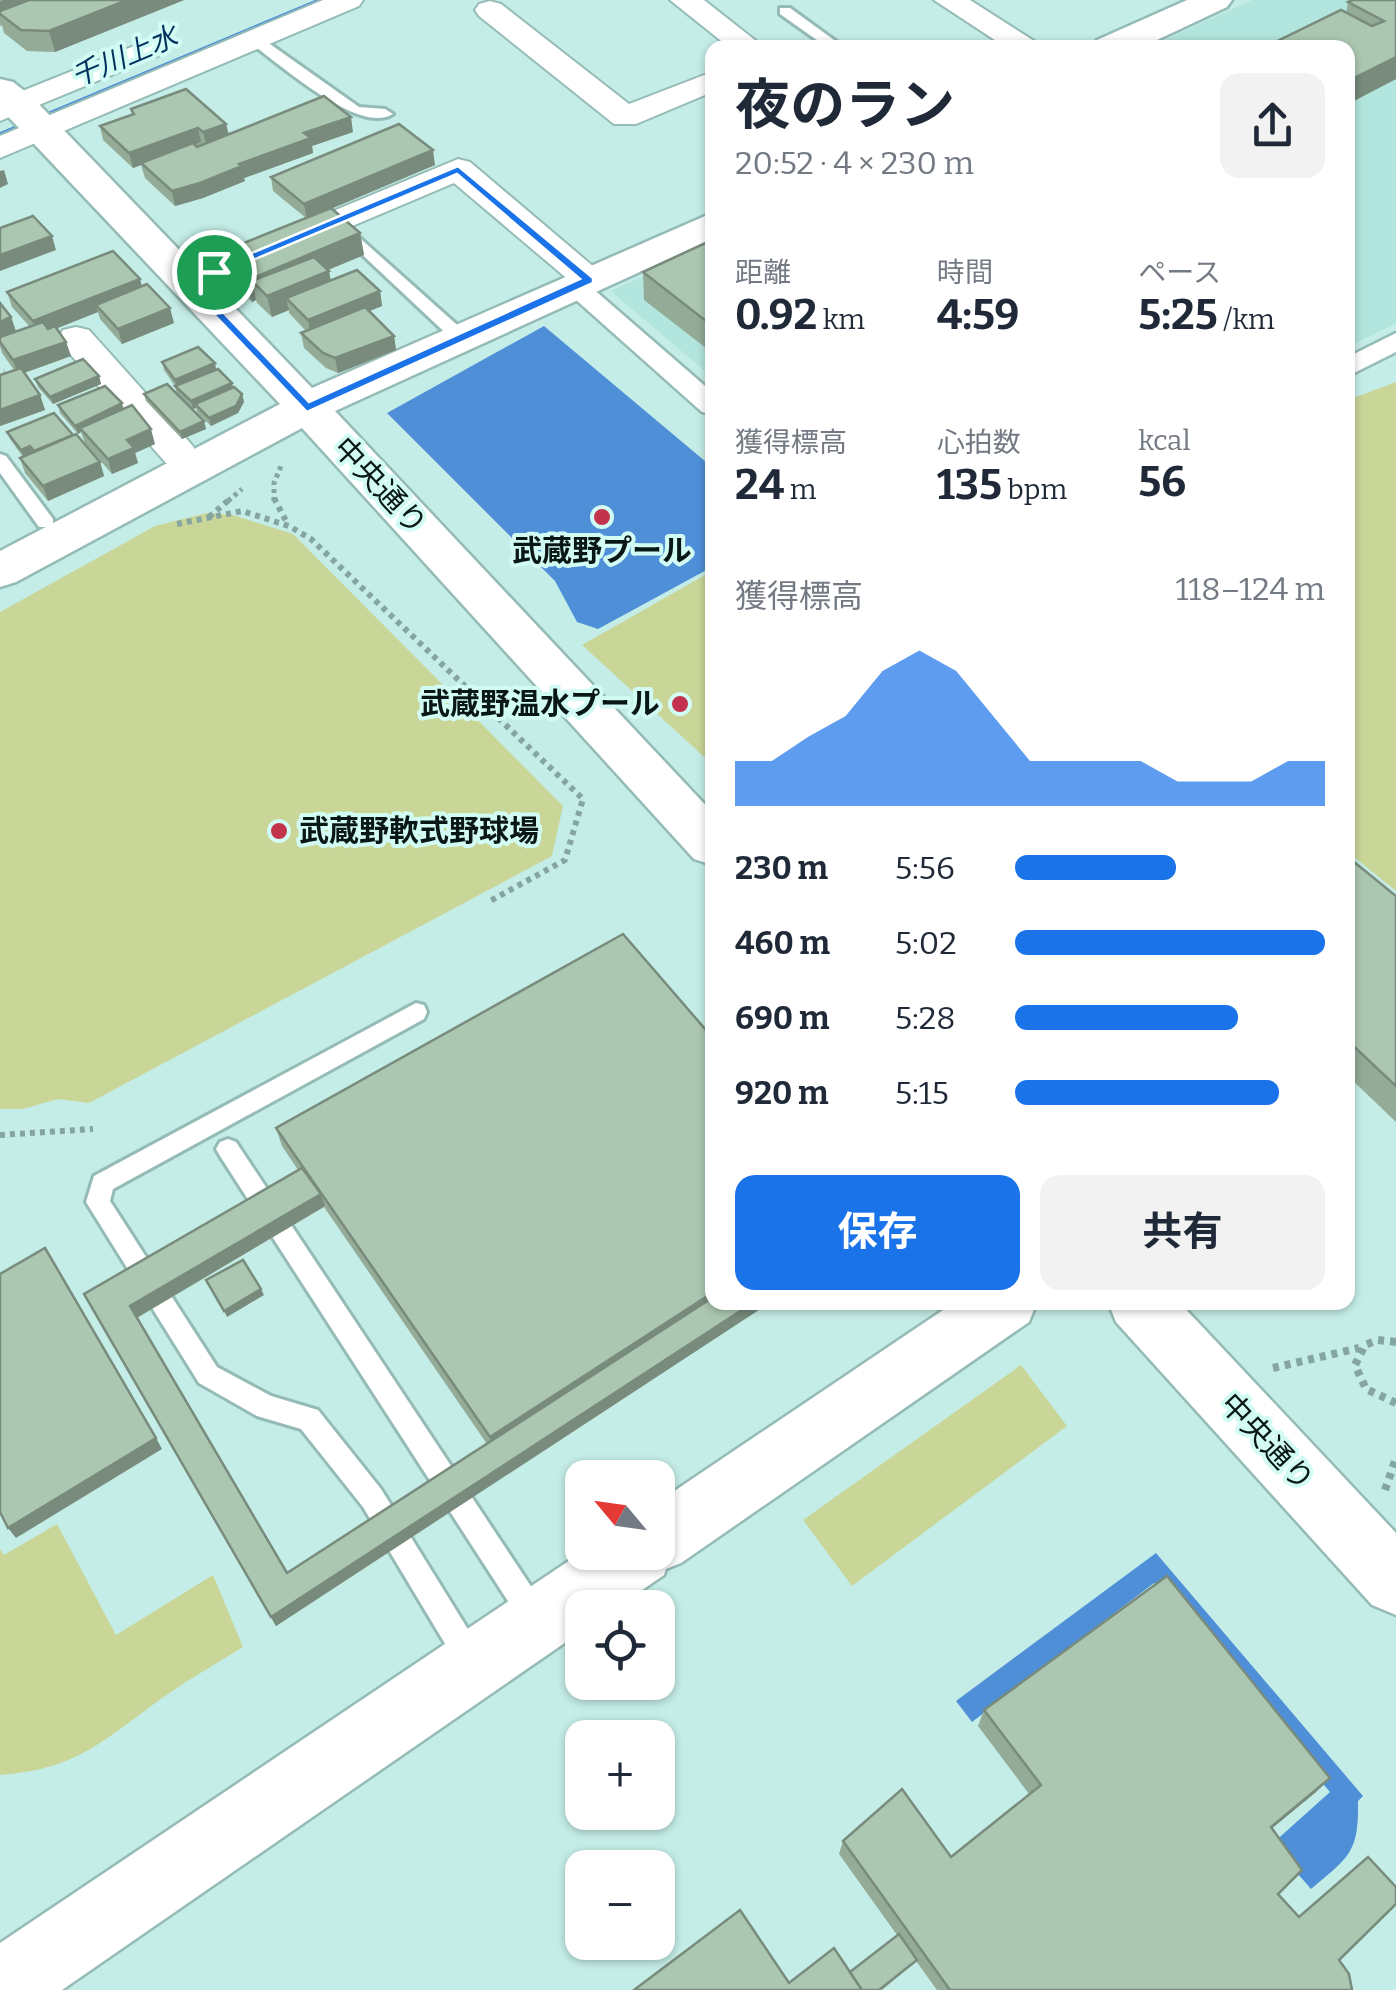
<!DOCTYPE html>
<html lang="ja">
<meta charset="utf-8">
<style>
body{margin:0;font-family:Bitter,"Noto Sans JP",serif;background:#f2f2f3;color:#1f2937;height:100vh;display:flex;flex-direction:column;font-size:38px;white-space:nowrap}
*{box-sizing:border-box;margin:0}
p{font-size:32px;color:#747a83}
.icon{flex:none;width:55px;height:55px;fill:none;stroke:currentColor;stroke-width:2;stroke-linecap:round;stroke-linejoin:round}
.map{position:relative;flex:1;overflow:hidden}
.side{position:absolute;left:705px;top:40px;width:650px;height:1270px;display:flex;flex-direction:column;background:#fff;border-radius:20px;box-shadow:0 2px 8px #0004}
.side>*{flex:none}
.needle{width:65px;rotate:299deg}
.buttons{position:absolute;left:565px;top:1460px;display:grid;gap:20px}
.buttons a{display:grid;place-items:center;width:110px;height:110px;border-radius:20px;background:#fff;box-shadow:0 2px 8px #0004;font-size:50px}
.pin{position:absolute;display:grid;place-items:center;width:85px;height:85px;color:#fff;margin:-42px;border:5px solid #fff;border-radius:50%;box-shadow:0 2px 10px #0007}
.round{display:grid;place-items:center;flex:none;width:105px;height:105px;border-radius:20px;background:#f2f2f3}
.headline{display:flex;align-items:center;justify-content:space-between;height:170px;padding:0 30px}
h1{font-size:55px;font-weight:700;line-height:75px}
.figures{display:grid;grid-template-columns:repeat(3,1fr);gap:15px;height:170px;padding:10px 30px}
.figures div{display:grid;align-content:center}
.figures b{font-size:42px;font-weight:700}
.figures small{font-size:28px;font-weight:400}
.figures p{font-size:28px}
.chart{height:280px;padding:20px 30px}
.chart p{display:flex;justify-content:space-between}
.chart svg{width:100%;height:180px;margin-top:10px;fill:#1a73e8;opacity:.7}
.button{display:flex;gap:20px;margin-top:auto;padding:20px 30px}
.button a{flex:1;height:115px;border-radius:20px;background:#1a73e8;color:#fff;font-size:40px;font-weight:700;line-height:115px;text-align:center}
.button a+a{background:#f2f2f3;color:#1f2937}
ul{padding:0 30px;list-style:none;font-size:32px}
li{display:grid;grid-template-columns:160px 120px 1fr;align-items:center;height:75px}
li i{height:25px;border-radius:12px;background:#1a73e8}
.map>svg:first-child{display:block}
</style>
<div class="map">
<svg width="1396" height="1990" viewBox="0 0 1396 1990">
<rect width="100%" height="100%" fill="#c5ede7"/>
<g fill="#b2e5dd">
<path d="M1252,0H1380L1396,9V323L1348,347V48H1147Z"/>
<path d="M712,245V377L611,291Z"/>
</g>
<g fill="#c9d698">
<path d="M1396,382V891L1348,852V400Z"/>
<path d="M207,513L233,515L293,534L563,806L552,856L89,1103L58,1099L23,1109H0V612L155,526Z"/>
<path d="M712,571V764L582,645Z"/>
<path d="M1021,1365L1067,1426L852,1586L803,1520Z"/>
<path d="M57,1524L116,1635L213,1575L243,1647C219,1662 194,1676 171,1692C107,1736 82,1769 0,1775V1549L4,1555Z"/>
</g>
<g fill="#4e8fd8">
<path d="M315,0H331L0,140V132Z"/>
<path d="M544,326L712,467V567L598,629L577,622L555,581L387,413Z"/>
<path d="M1156,1553L1363,1796L1358,1801C1359,1853 1349,1857 1311,1889L1272,1844L1330,1792L1154,1583L972,1722L956,1701Z"/>
</g>
<g fill="none" stroke-linecap="round" stroke-linejoin="round">
<g stroke="#94bbb5" stroke-width="6">
<g id="service">
<path d="M780,8H790L845,48H828L780,14Z"/>
<path d="M250,37H260L359,107L385,109L393,114C359,136 279,63 250,43Z"/>
<path d="M343,223L465,332V340H453L337,231L335,228Z"/>
<path d="M0,454L6,456L53,519V527H39L0,473Z"/>
<path d="M416,1003L424,1005L427,1012L424,1019L113,1189L110,1201L217,1367L271,1396L318,1410L381,1489L482,1652L486,1662L482,1672L472,1676L462,1672L363,1507L301,1429L257,1416L199,1383L86,1202L94,1176Z"/>
<path d="M228,1139L236,1142L546,1609L550,1619L546,1629L536,1633L526,1629L220,1156L216,1149L220,1142Z"/>
</g>
</g>
<g stroke="#94bbb5" stroke-width="5">
<g id="pedestrian">
<path d="M575,278L584,281L712,392V414L702,412L566,291L562,286L566,281Z"/>
<path d="M1396,333V352L1348,376V357Z"/>
</g>
</g>
<g stroke="#94bbb5" stroke-width="4">
<g id="minor">
<path d="M323,0H363L359,6L0,158V136Z"/>
<path d="M670,0H704L765,48H730Z"/>
<path d="M934,0H970L1045,48H1007Z"/>
<path d="M490,1L501,4L629,104L712,72V92L636,124H614L479,16L475,10L479,4Z"/>
<path d="M154,38L165,41L169,47L165,53L0,121V100Z"/>
<path d="M458,159L470,162L601,273L606,280L601,287L589,290L577,287L454,183L201,290L189,293L177,290L172,283L177,276Z"/>
<path d="M76,327L89,330L192,445L198,454L192,463L179,466L166,463L63,346L58,338L63,330Z"/>
</g>
</g>
<g stroke="#94bbb5" stroke-width="5">
<g id="tertiary">
<path d="M1187,0H1232L1227,7L1140,48H1093L1097,40Z"/>
<path d="M0,79L13,82L31,96L312,388L712,213V239L335,411L712,812V865L694,859L302,428L16,582L0,587V551L280,404L0,108Z"/>
<path d="M955,1302H1037L1029,1322L681,1563L666,1569L664,1575L616,1608H582V1631L62,1990H0V1943L582,1552H658V1502Z"/>
<path d="M1108,1302H1179L1396,1533V1615L1372,1605L1116,1322Z"/>
</g>
</g>
<g stroke="#85a5a0" stroke-width="5" stroke-dasharray="4 4" stroke-linecap="butt">
<path d="M228,501L242,489"/>
<path d="M274,501V483L281,466"/>
</g>
<g stroke="#85a5a0" stroke-width="6" stroke-dasharray="5 5" stroke-linecap="butt">
<path d="M274,498L288,525"/>
<path d="M209,517L231,498"/>
<path d="M177,524L242,511L289,526L311,539L583,799L565,860L490,901"/>
<path d="M0,1135L93,1129"/>
</g>
<g stroke="#85a5a0" stroke-width="8" stroke-dasharray="6 6" stroke-linecap="butt">
<path d="M1396,1342L1378,1340L1365,1345L1355,1365L1366,1389L1396,1403"/>
<path d="M1273,1368L1359,1348"/>
<path d="M1385,1490L1396,1458"/>
</g>
<use href="#service" fill="#fff" fill-rule="evenodd"/>
<use href="#pedestrian" fill="#fff" fill-rule="evenodd"/>
<use href="#minor" fill="#fff" fill-rule="evenodd"/>
<use href="#tertiary" fill="#fff" fill-rule="evenodd"/>
</g>
<g fill="#94ab98" fill-rule="evenodd">
<path d="M0,0H184L55,52L27,51L4,33L2,25L0,26Z"/>
<path d="M1396,0V79L1348,104L1346,13L1348,2Z"/>
<path d="M131,109L226,124L229,134L353,132L312,146L313,153L244,178L245,181L203,198L175,206L145,178L141,165L133,168L103,140L100,126L132,114Z"/>
<path d="M435,165L332,208L360,233L364,255L328,270L331,281L380,291L382,306L369,311L394,336L396,350L338,373L326,368L304,348L301,333L306,331L289,313V310L272,317L257,303L256,300L252,302L224,274L219,253L306,218L273,191L271,177Z"/>
<path d="M712,240V345L706,348L644,300L643,272Z"/>
<path d="M142,286L174,323L122,344L100,319L98,312L56,328L66,342L71,356L24,373L40,395L45,410L0,426L4,368L5,373L14,370L2,353L0,346V303L11,317L16,331L30,327L12,307L7,292Z"/>
<path d="M162,362L215,363L216,370L232,383L233,388L242,394L244,402L238,413L211,426L197,412L196,408L193,409L177,394L175,386L164,370Z"/>
<path d="M99,376L101,384L53,404L38,387L35,379Z"/>
<path d="M144,394L204,421L206,429L182,439L146,401Z"/>
<path d="M58,405L124,409L155,444L135,453L138,463L112,474L85,443L81,432L78,434L60,413Z"/>
<path d="M7,432L73,436L100,462L104,476L48,501L25,473L20,458L23,457L10,439Z"/>
<path d="M1348,857L1396,896V1122L1348,1076Z"/>
<path d="M276,1128L712,1302H771L276,1626L84,1294L298,1170L282,1146ZM324,1207L487,1444L287,1573L137,1318Z"/>
<path d="M984,1710L1316,1792L1272,1828L1278,1894L1339,1960L1352,1990H937L916,1961L882,1990H634L789,1983L850,1972L897,1935L839,1854L843,1841L951,1857L1029,1794L978,1726Z"/>
</g>
<g fill="#788b7c">
<path d="M3,0H43L0,14V2Z"/>
<path d="M127,0H184L55,52L49,31Z"/>
<path d="M1396,57V79L1348,104V81Z"/>
<path d="M351,117L353,132L312,146L313,153L244,178L245,181L203,198L175,206L172,191L239,164L304,133Z"/>
<path d="M226,124L229,138L207,147L203,132Z"/>
<path d="M198,128L201,142L133,168L129,153Z"/>
<path d="M433,150L435,165L307,219L304,204Z"/>
<path d="M4,170L8,184L0,188V171Z"/>
<path d="M360,233L364,255L267,295L252,281L256,300L252,302L248,280Z"/>
<path d="M52,236L56,250L0,271V255Z"/>
<path d="M329,271L333,293L286,298L289,310L272,317L267,296Z"/>
<path d="M140,279L144,294L96,305L98,312L38,336L33,321Z"/>
<path d="M380,291L382,306L311,335L308,320Z"/>
<path d="M170,308L174,323L122,344L118,329Z"/>
<path d="M11,317L16,332L0,339V322Z"/>
<path d="M712,318V345L706,348V321Z"/>
<path d="M394,336L396,350L338,373L335,358Z"/>
<path d="M66,342L71,356L18,375L13,360Z"/>
<path d="M215,363L216,371L177,388L175,380Z"/>
<path d="M99,376L101,384L53,404L50,397Z"/>
<path d="M232,383L234,391L195,404L196,408L193,409L191,401Z"/>
<path d="M242,394L244,402L238,413L211,426L209,418Z"/>
<path d="M40,395L45,410L0,426V410Z"/>
<path d="M122,403L124,411L80,428L81,432L78,434L75,426Z"/>
<path d="M204,421L206,429L182,439L180,432Z"/>
<path d="M151,429L155,444L135,453L138,463L112,474L108,459L127,440Z"/>
<path d="M30,446L33,454L24,458L21,450Z"/>
<path d="M100,462L104,476L48,501L43,486Z"/>
<path d="M321,1194L325,1206L136,1318L130,1306Z"/>
<path d="M261,1289L264,1295L227,1317L224,1311Z"/>
<path d="M712,1293V1302L493,1453L490,1437Z"/>
<path d="M754,1302H771L276,1626L271,1617Z"/>
<path d="M156,1438L162,1449L16,1538L8,1528Z"/>
<path d="M1330,1778L1316,1792L1258,1840L1271,1827Z"/>
</g>
<g fill="#acc7b1" stroke="#788b7c" stroke-width="2.5">
<path d="M29,0H127L49,31L21,30L0,14V11Z"/>
<path d="M1353,0H1396V57L1348,81V48H1263L1341,10L1372,26L1384,21L1348,2Z"/>
<path d="M186,89L226,124L203,132L198,128L129,153L100,126L134,114L131,109Z"/>
<path d="M324,96L351,117L304,133L311,138L239,164L242,166L200,183L172,191L141,163L193,143L197,147Z"/>
<path d="M399,124L433,150L304,204L271,177Z"/>
<path d="M331,208L360,233L248,280L219,253Z"/>
<path d="M33,216L52,236L0,255V228Z"/>
<path d="M712,240V318L706,321L643,272Z"/>
<path d="M113,251L140,279L33,321L7,292Z"/>
<path d="M314,257L329,271L267,296L252,281Z"/>
<path d="M357,270L380,291L308,320L286,298Z"/>
<path d="M147,284L170,308L118,329L96,305Z"/>
<path d="M0,303L11,317L0,322Z"/>
<path d="M365,307L394,336L335,358L323,353L301,333Z"/>
<path d="M43,322L48,329L55,326L66,342L13,360L0,342V337Z"/>
<path d="M198,347L215,363L175,380L162,362Z"/>
<path d="M83,359L99,376L50,397L35,379Z"/>
<path d="M21,368L40,395L0,410V375Z"/>
<path d="M218,369L232,383L191,401L175,386Z"/>
<path d="M167,384L204,421L180,432L144,394Z"/>
<path d="M105,386L122,403L75,426L58,405Z"/>
<path d="M234,387L242,394L236,406L209,418L195,404Z"/>
<path d="M132,405L151,429L127,440L134,448L108,459L80,428Z"/>
<path d="M54,413L73,435L34,451L30,446L21,450L7,432Z"/>
<path d="M76,434L100,462L43,486L20,458Z"/>
<path d="M1348,857L1396,896V1086L1348,1041Z"/>
<path d="M623,934L712,1037V1293L490,1437L276,1128Z"/>
<path d="M302,1168L321,1194L130,1306L287,1573L712,1298V1302H754L271,1617L84,1294Z"/>
<path d="M45,1248L156,1438L8,1528L0,1512V1274Z"/>
<path d="M243,1260L261,1289L224,1311L206,1280Z"/>
<path d="M1167,1576L1330,1778L1271,1827L1302,1870L1278,1894L1299,1917L1368,1857L1396,1887V1904L1339,1960L1349,1974L1352,1990H950L843,1841L902,1789L951,1857L1041,1785L984,1710Z"/>
<path d="M740,1910L789,1983L834,1948L862,1990H634Z"/>
<path d="M899,1934L917,1960L879,1990H862L850,1972Z"/>
</g>
<path fill="#1a73e8" stroke="#fff" stroke-width="2.5" fill-rule="evenodd" d="M458,166L593,278V283L307,412L183,282ZM457,174L580,279L309,402L196,284Z"/>
<g fill="#c3334c" stroke="#d2fbf4" stroke-width="4">
<circle cx="602" cy="517" r="10"/>
<circle cx="680" cy="704" r="10"/>
<circle cx="279" cy="831" r="10"/>
</g>
<g text-anchor="middle" stroke-width="8" stroke-linejoin="round" paint-order="stroke">
<g font-size="28" font-style="italic" fill="#00305e" stroke="#d2fbf4">
<text transform="translate(124 56) rotate(-23)" y="10">千川上水</text>
</g>
<g font-size="30" fill="#091816" stroke="#d2fbf4">
<text transform="translate(380 486) rotate(47)" y="10">中央通り</text>
<text transform="translate(1267 1442) rotate(47)" y="10">中央通り</text>
</g>
<g font-size="30" font-weight="bold" fill="#091816" stroke="#d2fbf4">
<text x="602" y="561">武蔵野プール</text>
<text x="660" y="714" text-anchor="end">武蔵野温水プール</text>
<text x="299" y="841" text-anchor="start">武蔵野軟式野球場</text>
</g>
</g>
</svg>
<div class="buttons">
<a><svg class="needle" viewBox="-14 -14 28 28"><path d="M0-13l5 13h-10z" fill="#e53935"/><path d="M0 13l5-13h-10z" fill="#747a83"/></svg></a>
<a><svg class="icon" aria-label="locate" viewBox="0 0 24 24"><circle cx="12" cy="12" r="6"/><path d="M12 2v4M12 18v4M2 12h4M18 12h4"/></svg></a>
<a>+</a>
<a>−</a>
</div>
<div class="pin" style="left:214px;top:272px;background:#1e9e55"><svg class="icon" aria-label="arrive" viewBox="0 0 24 24"><path d="M6 21V4h12l-3 4 3 4H6"/></svg></div>
<section class="side">
<div class="headline"><div><h1>夜のラン</h1><p>20:52 · 4 × 230 m</p></div><a class="round"><svg class="icon" aria-label="share" viewBox="0 0 24 24"><path d="M12 15V3M7 8l5-5 5 5M5 13v7h14v-7"/></svg></a></div>
<div class="figures">
<div><p>距離</p><b>0.92<small> km</small></b></div>
<div><p>時間</p><b>4:59</b></div>
<div><p>ペース</p><b>5:25<small> /km</small></b></div>
</div>
<div class="figures">
<div><p>獲得標高</p><b>24<small> m</small></b></div>
<div><p>心拍数</p><b>135<small> bpm</small></b></div>
<div><p>kcal</p><b>56</b></div>
</div>
<div class="chart"><p><span>獲得標高</span>118–124 m</p>
<svg viewBox="0 0 160 44" preserveAspectRatio="none"><path d="M0 44V33L10 33L20 27L30 22L40 11L50 6L60 11L70 22L80 33L90 33L100 33L110 33L120 38L130 38L140 38L150 33L160 33V44z"/></svg>
</div>
<ul>
<li><b>230 m</b>5:56<i style="width:52%"></i></li>
<li><b>460 m</b>5:02<i style="width:100%"></i></li>
<li><b>690 m</b>5:28<i style="width:72%"></i></li>
<li><b>920 m</b>5:15<i style="width:85%"></i></li>
</ul>
<div class="button"><a>保存</a><a>共有</a></div>
</section>
</div>
